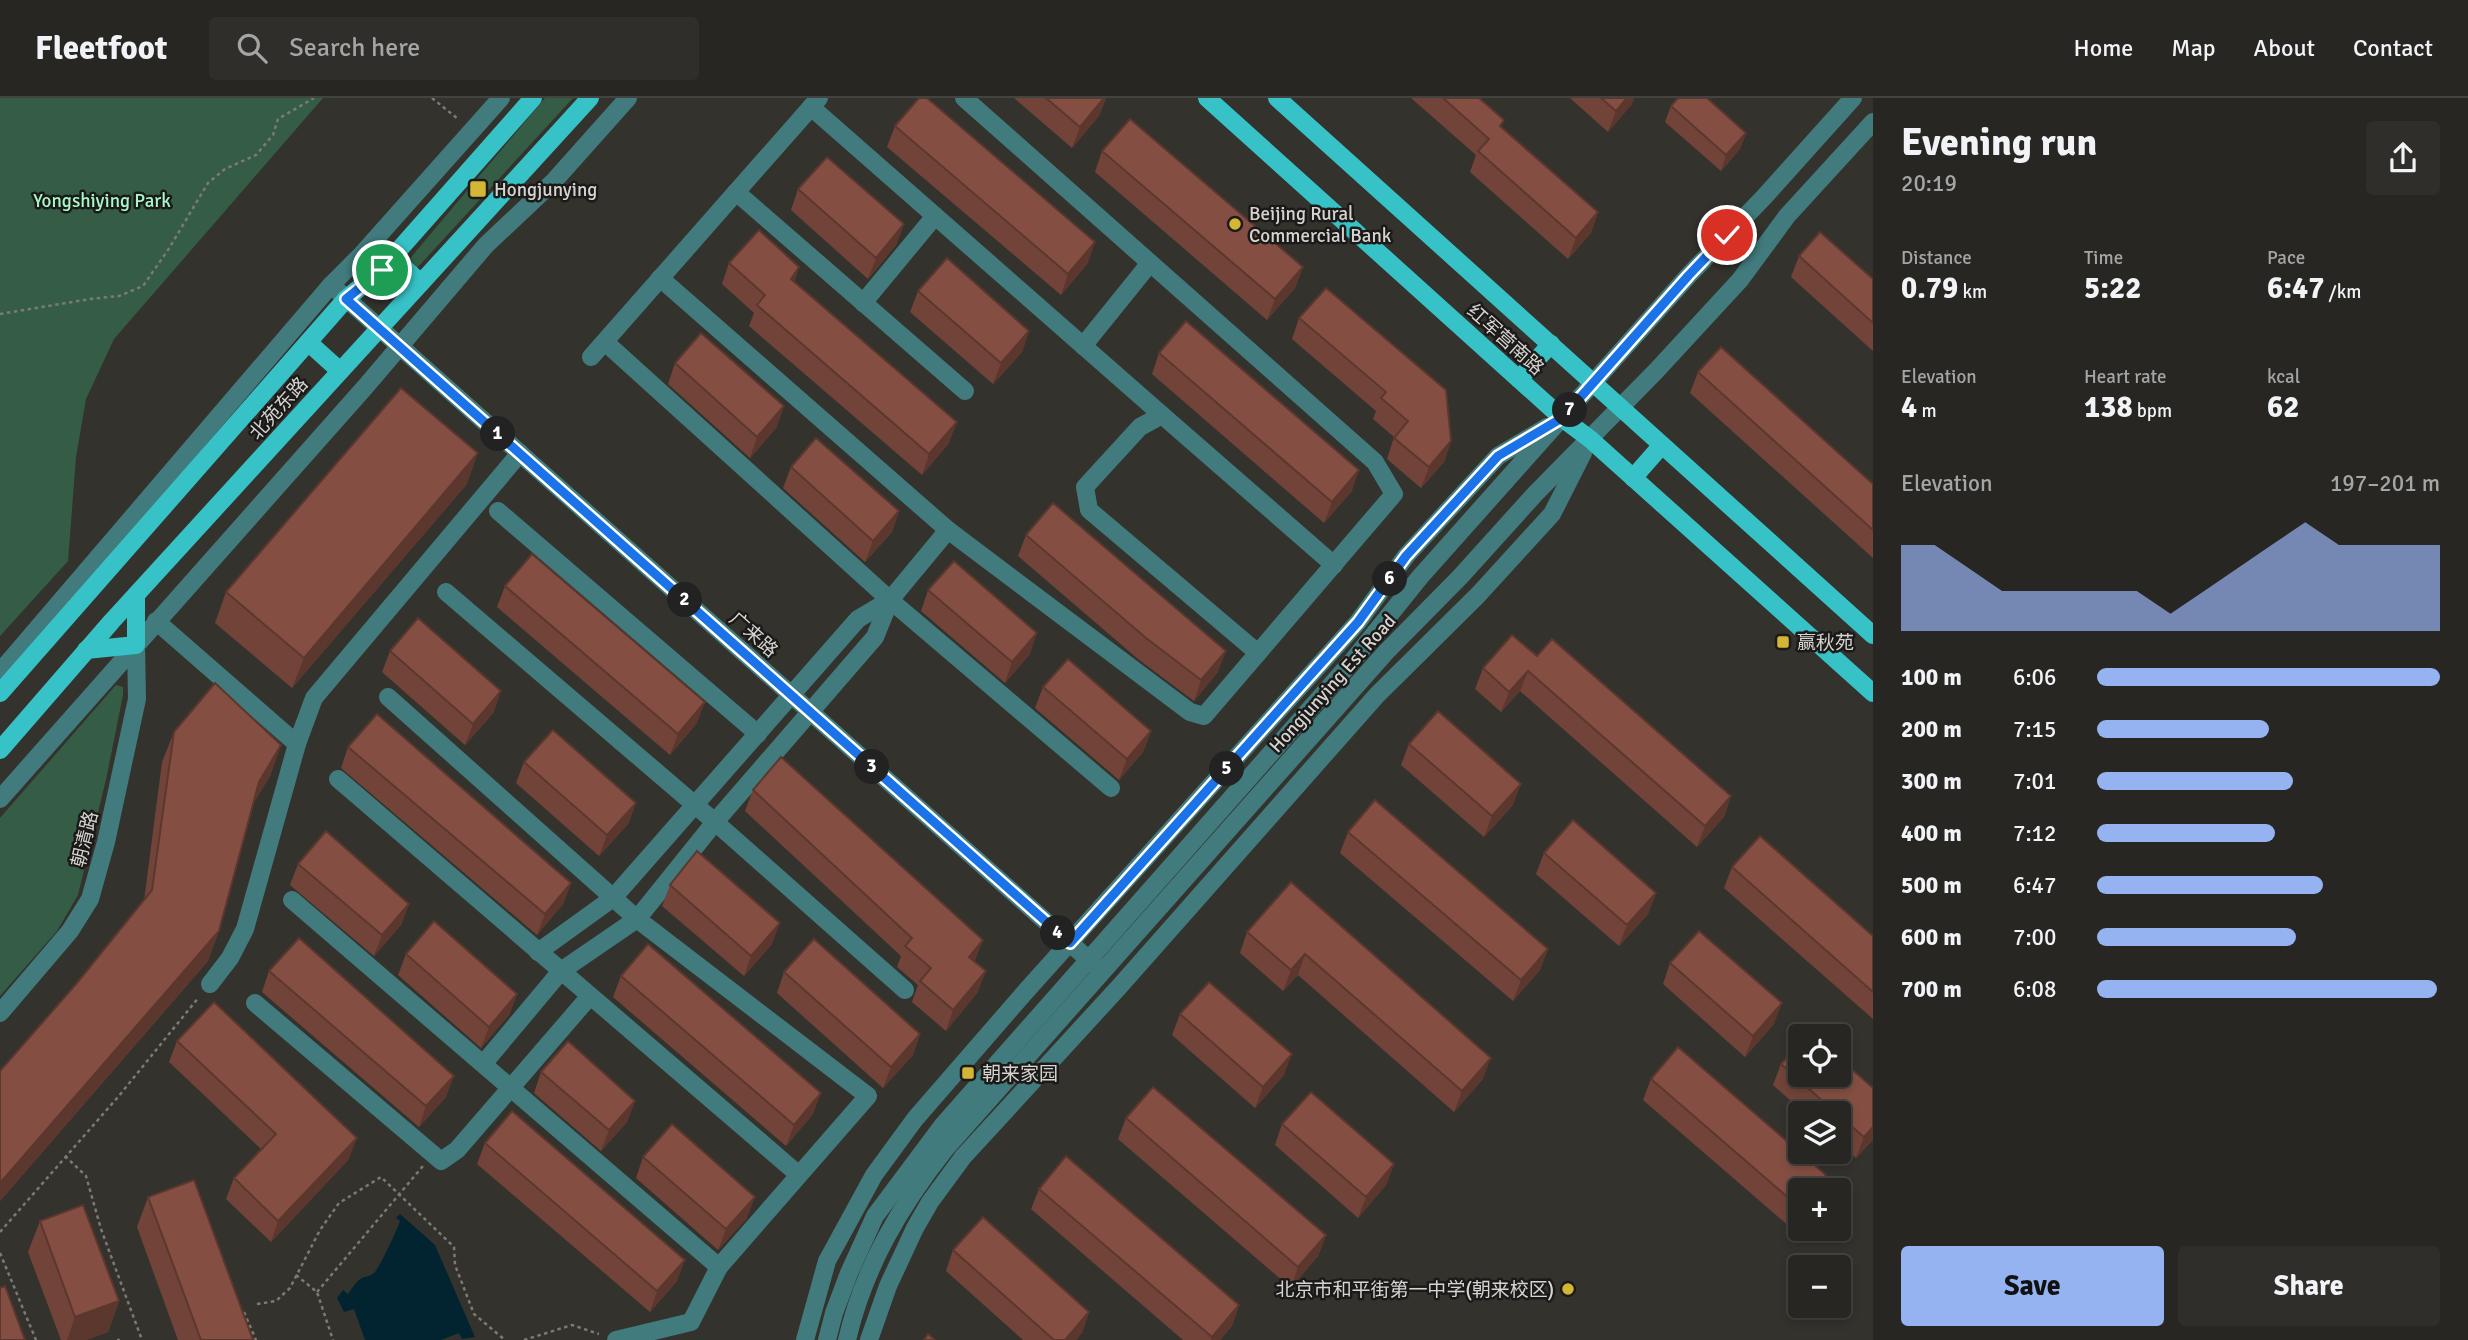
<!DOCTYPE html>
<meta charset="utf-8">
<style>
body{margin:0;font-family:Signika,"Noto Sans SC",sans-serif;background:#2f2e2a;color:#f1f3f6;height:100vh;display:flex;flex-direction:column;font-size:26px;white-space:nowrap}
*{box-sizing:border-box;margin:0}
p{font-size:23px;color:#a4a5a5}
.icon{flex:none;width:38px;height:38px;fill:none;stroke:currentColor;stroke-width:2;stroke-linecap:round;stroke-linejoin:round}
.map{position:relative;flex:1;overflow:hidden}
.drawer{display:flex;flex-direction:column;background:#272622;width:595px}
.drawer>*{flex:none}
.fabs{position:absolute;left:1788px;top:926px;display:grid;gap:14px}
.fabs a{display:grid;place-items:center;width:63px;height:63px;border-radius:7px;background:#272622;box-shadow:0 4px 10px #0003,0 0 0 2px #434340;font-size:35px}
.pin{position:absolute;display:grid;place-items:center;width:60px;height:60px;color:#fff;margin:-30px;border:4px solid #fff;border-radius:50%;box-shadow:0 2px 7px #0007}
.km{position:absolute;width:35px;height:35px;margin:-18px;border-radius:50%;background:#222;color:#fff;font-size:19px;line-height:35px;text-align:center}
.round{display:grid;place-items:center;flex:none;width:74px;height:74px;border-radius:7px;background:#2f2e2a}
.headline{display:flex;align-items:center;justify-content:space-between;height:119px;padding:0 28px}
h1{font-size:38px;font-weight:700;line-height:52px}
.figures{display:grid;grid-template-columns:repeat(3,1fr);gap:10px;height:119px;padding:7px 28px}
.figures div{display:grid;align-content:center}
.figures b{font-size:30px;font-weight:700}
.figures small{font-size:19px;font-weight:400}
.figures p{font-size:19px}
.chart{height:196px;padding:14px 28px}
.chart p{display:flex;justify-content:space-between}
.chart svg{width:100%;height:126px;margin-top:7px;fill:#95b2f1;opacity:.7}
.cta{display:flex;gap:14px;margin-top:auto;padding:14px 28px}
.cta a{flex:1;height:80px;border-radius:7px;background:#95b2f1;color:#111;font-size:28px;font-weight:700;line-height:80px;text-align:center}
.cta a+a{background:#2f2e2a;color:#f1f3f6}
ul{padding:0 28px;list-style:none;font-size:23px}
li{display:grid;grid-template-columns:112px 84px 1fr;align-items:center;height:52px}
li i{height:18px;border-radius:9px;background:#95b2f1}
header{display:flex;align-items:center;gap:42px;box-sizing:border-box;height:98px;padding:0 35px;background:#272622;border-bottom:2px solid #434340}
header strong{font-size:33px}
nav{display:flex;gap:38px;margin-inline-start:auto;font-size:24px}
.search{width:490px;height:63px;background:#2f2e2a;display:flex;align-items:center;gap:18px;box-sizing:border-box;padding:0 24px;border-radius:7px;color:#a4a5a5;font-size:26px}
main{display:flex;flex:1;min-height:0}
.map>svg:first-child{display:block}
</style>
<header>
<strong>Fleetfoot</strong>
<div class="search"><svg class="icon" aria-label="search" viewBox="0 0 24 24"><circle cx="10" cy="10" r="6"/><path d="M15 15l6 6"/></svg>Search here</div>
<nav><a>Home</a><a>Map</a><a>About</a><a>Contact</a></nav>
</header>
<main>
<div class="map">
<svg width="1873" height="1242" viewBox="0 0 1873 1242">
<rect width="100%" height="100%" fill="#34322d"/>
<g fill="#355d46">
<path d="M0,0H323L114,241L86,301L76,359L68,463L0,538Z"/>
<path d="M545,0H573L417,170L407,164Z"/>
<path d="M116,587L123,589V597L107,677L78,797L57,833L0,898V720Z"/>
</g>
<path fill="#022431" d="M400,1116L435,1147L475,1239L462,1241L459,1235L441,1242H365L354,1211L344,1214L337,1200L343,1192L348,1196C351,1192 355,1185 359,1182C363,1178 370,1179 374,1175C379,1171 397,1132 400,1123L396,1120Z"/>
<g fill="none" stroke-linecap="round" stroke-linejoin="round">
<g stroke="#7c7a76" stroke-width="2.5" stroke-dasharray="3.5 3.5" stroke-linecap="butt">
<path d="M432,0L458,21"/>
<path d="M0,216L90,201L119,198L143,188L168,152L208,85L225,71L256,57L273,37L278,21L314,0"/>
<path d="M65,1058L86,1078L101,1131L142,1242"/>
<path d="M0,1134L118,999L199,899"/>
<path d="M0,1155L36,1242"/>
<path d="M296,1177L317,1194L333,1242"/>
<path d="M317,1194L423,1068"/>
<path d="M257,1206L276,1203L290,1190L320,1132L339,1105L381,1079L454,1149L455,1167L474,1216L505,1242"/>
<path d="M244,1214L256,1242"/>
<path d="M117,1242H120"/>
<path d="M524,1242L572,1227L599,1236"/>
</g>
<g stroke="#417b7d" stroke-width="18">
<path d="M811,9L1162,317"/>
<path d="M736,94L965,293"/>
<path d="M660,180L948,432L1190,614L1204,618L1394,396L1375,364L964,0"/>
<path d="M331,187L1098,870"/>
<path d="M863,205L935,118"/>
<path d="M605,244L890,502L1111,690"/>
<path d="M1083,248L1150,165"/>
<path d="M591,259L819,0"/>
<path d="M498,413L758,636"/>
<path d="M446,494L715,724L905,892"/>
<path d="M156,523L297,646"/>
<path d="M1258,555L1089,412L1085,389L1140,329L1162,317L1334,467"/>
<path d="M0,574L331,187L362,156L501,0"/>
<path d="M388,599L637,821L868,998L719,1169L691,1224L616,1242"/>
<path d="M338,681L799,1077"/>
<path d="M0,701L366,288L486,147L554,83L628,0"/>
<path d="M292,802L719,1169"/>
<path d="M538,854L613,800L858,521L890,502"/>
<path d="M210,886L230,860L245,831L297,646L314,600L520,355"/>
<path d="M255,905L441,1063L457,1052L590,898"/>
<path d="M0,915L70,833L90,801L106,744L137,601L136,547"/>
<path d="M484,965L561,873L637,821L715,724L875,539L890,502L948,432"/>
<path d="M805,1242L827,1163L874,1077L915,1021L1026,893L1358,524L1406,458L1498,358L1547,329"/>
<path d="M827,1242L834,1215L849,1175L875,1118L943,1027L1354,561L1420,479L1689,177L1765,98L1853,0"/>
<path d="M847,1242C864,1169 900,1108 946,1050L1386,554L1460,479L1535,396L1656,273L1740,182L1787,118L1873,24"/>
<path d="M869,1242L888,1188L915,1130L930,1104L963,1059L1119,889L1377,597L1478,497L1552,416L1583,355"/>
</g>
<g stroke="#36c2c7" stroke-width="18">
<path d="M1207,0L1562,320L1590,341L1873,595"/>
<path d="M1277,0L1873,537"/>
<path d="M392,159L421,185"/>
<path d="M308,244L340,273"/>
<path d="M1519,281L1551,246"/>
<path d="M1633,380L1662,347"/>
<path d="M86,552L136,547V497"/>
<path d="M0,595L346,201L382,171L533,0"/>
<path d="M0,652L112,523L590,0"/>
</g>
</g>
<g fill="#724439">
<path d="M1014,0H1106L1099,18L1072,50Z"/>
<path d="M1411,0H1479L1502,29L1598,114L1591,135L1568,161L1470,74L1476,57Z"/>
<path d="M1570,0H1634L1632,6L1608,34Z"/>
<path d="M1671,8L1746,35L1740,51L1721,73L1665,24Z"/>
<path d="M895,28L1088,165L1061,197L887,49Z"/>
<path d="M1102,53L1303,169L1295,190L1267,222L1095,74Z"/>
<path d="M798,91L904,126L896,147L868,181L791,112Z"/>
<path d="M1799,158L1873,181V253L1791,179Z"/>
<path d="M729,165L799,169L794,184L949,345L922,377L749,228L754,215L722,186Z"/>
<path d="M918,193L1029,233L1022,254L993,286L910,214Z"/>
<path d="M1299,220L1451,343L1444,364L1421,390L1387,361L1394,339L1373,321L1376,313L1292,241Z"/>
<path d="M1159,255L1352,393L1324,425L1152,276Z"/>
<path d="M675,265L777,329L750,360L668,286Z"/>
<path d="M1698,274L1873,386V460L1690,295Z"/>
<path d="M791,369L899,413L892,434L865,464L783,390Z"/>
<path d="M467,386L292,590L215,525L226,494Z"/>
<path d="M1026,437L1218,574L1194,603L1138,561L1018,458Z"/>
<path d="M505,488L697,625L670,657L497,509Z"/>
<path d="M928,492L1030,556L1005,585L921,513Z"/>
<path d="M390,553L494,614L465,647L382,574Z"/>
<path d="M1537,558L1731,698L1724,719L1697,749L1520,593L1501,614L1475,591L1483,570Z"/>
<path d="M1043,589L1151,633L1143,654L1119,682L1035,610Z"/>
<path d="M174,634L281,647L270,678L253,706L219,833L208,863L0,1103V973L77,885L144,803L162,664Z"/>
<path d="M1409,646L1513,707L1484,739L1401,667Z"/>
<path d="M348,649L571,785L563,806L537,837L341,670Z"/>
<path d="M524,664L636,705L628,726L599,758L516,685Z"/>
<path d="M753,692L974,864L978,894L946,933L912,904L918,887L897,869L901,858L745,713Z"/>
<path d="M1348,734L1548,851L1540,872L1513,903L1340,755Z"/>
<path d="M1544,755L1656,795L1648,816L1619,848L1536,776Z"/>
<path d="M298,766L409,806L401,827L374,858L290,787Z"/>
<path d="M1732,769L1873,838V921L1724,790Z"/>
<path d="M1291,784L1483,981L1454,1014L1298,877L1283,893L1240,855L1247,834Z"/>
<path d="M670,787L772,846L744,878L662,808Z"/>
<path d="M406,856L517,896L509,917L481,950L398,877Z"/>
<path d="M1670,865L1774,926L1745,959L1663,886Z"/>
<path d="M269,873L446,999L419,1029L262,894Z"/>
<path d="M784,874L920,936L913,957L883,990L777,895Z"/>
<path d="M621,878L813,1016L786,1048L613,899Z"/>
<path d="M1180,916L1284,977L1255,1010L1172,937Z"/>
<path d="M177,943L349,1061L271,1144L226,1101L234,1080L261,1051L169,964Z"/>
<path d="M1781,966L1873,990V1042L1856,1060L1839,1045V1015H1805L1773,987Z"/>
<path d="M541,974L635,1003L627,1024L601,1053L534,995Z"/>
<path d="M1651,981L1826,1077L1821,1092H1801V1119L1791,1130L1643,1002Z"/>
<path d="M1126,1020L1326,1137L1318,1158L1291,1190L1118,1041Z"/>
<path d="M1282,1026L1394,1066L1386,1087L1358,1120L1275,1047Z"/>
<path d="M485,1045L677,1183L650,1214L477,1066Z"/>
<path d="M643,1059L747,1120L718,1152L636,1080Z"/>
<path d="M1039,1091L1239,1207L1232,1228L1220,1242H1183L1031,1111Z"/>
<path d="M148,1099L253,1242H178L137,1129Z"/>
<path d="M40,1123L119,1203L108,1234L86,1242H61L28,1154Z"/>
<path d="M953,1152L1089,1214L1082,1235L1076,1242H1023L946,1173Z"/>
</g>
<g fill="#5c372e">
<path d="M1104,0H1106L1099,18L1072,50L1080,29Z"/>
<path d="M1627,0H1634L1632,6L1608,34L1616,13Z"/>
<path d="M1746,35L1740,51L1721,73L1726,57Z"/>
<path d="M1598,114L1591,135L1568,161L1576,140Z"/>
<path d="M904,126L896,147L868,181L876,160Z"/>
<path d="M1095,144L1088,165L1061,197L1068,176Z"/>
<path d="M799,169L791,190V181Z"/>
<path d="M1303,169L1295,190L1267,222L1275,201Z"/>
<path d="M1029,233L1022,254L993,286L1001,265Z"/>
<path d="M784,308L777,329L750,360L757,339Z"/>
<path d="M957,324L949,345L922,377L929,356Z"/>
<path d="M1451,343L1444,364L1421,390L1429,369Z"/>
<path d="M478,355L467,386L292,590L304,560Z"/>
<path d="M1359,372L1352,393L1324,425L1332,404Z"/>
<path d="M899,413L892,434L865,464L873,443Z"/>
<path d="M1037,535L1030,556L1005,585L1012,564Z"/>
<path d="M1226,553L1218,574L1194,603L1201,582Z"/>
<path d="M1528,573L1520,593L1501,614L1509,594Z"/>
<path d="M501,593L494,614L465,647L473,626Z"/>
<path d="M705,604L697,625L670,657L678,636Z"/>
<path d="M1151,633L1143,654L1119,682L1127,661Z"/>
<path d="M281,647L270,678L248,714L259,684Z"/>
<path d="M1521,686L1513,707L1484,739L1492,718Z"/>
<path d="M1731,698L1724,719L1697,749L1705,728Z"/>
<path d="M636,705L628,726L599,758L607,737Z"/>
<path d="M571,785L563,806L537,837L545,816Z"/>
<path d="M1656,795L1648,816L1619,848L1627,827Z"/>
<path d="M409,806L401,827L374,858L382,837Z"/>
<path d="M780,825L772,846L744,878L751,858Z"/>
<path d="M219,833L208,863L0,1103V1085Z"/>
<path d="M983,842L975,863L961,880L969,859Z"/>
<path d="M1548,851L1540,872L1513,903L1521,882Z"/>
<path d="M1305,856L1298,877L1283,893L1291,872Z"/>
<path d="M986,873L978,894L946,933L953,912Z"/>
<path d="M517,896L509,917L481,950L489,929Z"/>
<path d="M1782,905L1774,926L1745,959L1753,938Z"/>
<path d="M920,936L913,957L883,990L891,969Z"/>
<path d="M1292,956L1284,977L1255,1010L1263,989Z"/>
<path d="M1491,960L1483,981L1454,1014L1462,993Z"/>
<path d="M454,978L446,999L419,1029L426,1008Z"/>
<path d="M821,995L813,1016L786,1048L794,1027Z"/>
<path d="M635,1003L627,1024L601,1053L609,1032Z"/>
<path d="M1873,1029V1042L1856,1060L1864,1039Z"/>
<path d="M357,1040L349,1061L271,1144L278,1123Z"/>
<path d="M1394,1066L1386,1087L1358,1120L1366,1099Z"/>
<path d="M1826,1077L1821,1092H1813Z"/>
<path d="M755,1099L747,1120L718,1152L726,1131Z"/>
<path d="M1801,1107V1119L1791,1130L1799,1109Z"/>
<path d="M1326,1137L1318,1158L1291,1190L1298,1169Z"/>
<path d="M685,1162L677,1183L650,1214L657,1193Z"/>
<path d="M119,1203L108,1234L86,1242H67L75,1219Z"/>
<path d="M1239,1207L1232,1228L1220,1242H1211L1212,1239Z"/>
<path d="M1089,1214L1082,1235L1076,1242H1065Z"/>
</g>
<g fill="#844f42" stroke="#5c372e" stroke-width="2">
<path d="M919,0H927L1095,144L1068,176L895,28Z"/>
<path d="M1046,0H1104L1080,29Z"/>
<path d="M1443,0H1479L1504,22L1500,28L1598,114L1576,140L1478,53L1489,41Z"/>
<path d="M1601,0H1627L1616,13Z"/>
<path d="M1678,0H1707L1746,35L1726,57L1671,8Z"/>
<path d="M1130,21L1303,169L1275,201L1102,53Z"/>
<path d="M827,59L904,126L876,160L798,91Z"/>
<path d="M759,132L799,169L791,181L957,324L929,356L757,207L765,197L729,165Z"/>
<path d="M1820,134L1873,181V225L1799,158Z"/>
<path d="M947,160L1029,233L1001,265L918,193Z"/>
<path d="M1326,190L1446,292L1451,343L1429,369L1394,340L1408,323L1381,300L1386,294L1299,220Z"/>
<path d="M1186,223L1359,372L1332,404L1159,255Z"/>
<path d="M701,235L784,308L757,339L675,265Z"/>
<path d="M1721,249L1873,386V432L1698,274Z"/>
<path d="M401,290L478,355L304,560L226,494Z"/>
<path d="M816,340L899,413L873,443L791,369Z"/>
<path d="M1053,405L1226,553L1201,582L1146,540L1026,437Z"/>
<path d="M532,456L705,604L678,636L505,488Z"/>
<path d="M954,463L1037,535L1012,564L928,492Z"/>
<path d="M418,520L501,593L473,626L390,553Z"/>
<path d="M1512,537L1537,558L1552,541L1731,698L1705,728L1528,573L1509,594L1483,570Z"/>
<path d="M1068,561L1151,633L1127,661L1043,589Z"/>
<path d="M215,585L281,647L259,684L219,833L0,1085V973L77,885L152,792L174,634Z"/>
<path d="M1438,613L1521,686L1492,718L1409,646Z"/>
<path d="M377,616L571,785L545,816L348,649Z"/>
<path d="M553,632L636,705L607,737L524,664Z"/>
<path d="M781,659L983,842L969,859L986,873L953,912L920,883L931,870L905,848L912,840L753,692Z"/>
<path d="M1375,702L1548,851L1521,882L1348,734Z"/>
<path d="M1573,722L1656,795L1627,827L1544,755Z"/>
<path d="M326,733L409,806L382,837L298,766Z"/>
<path d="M1760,738L1873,838V894L1732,769Z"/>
<path d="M697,753L780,825L751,858L670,787Z"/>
<path d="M1291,784L1491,960L1462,993L1305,856L1291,872L1247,834Z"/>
<path d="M434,823L517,896L489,929L406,856Z"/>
<path d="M1699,833L1782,905L1753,938L1670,865Z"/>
<path d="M299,840L454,978L426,1008L269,873Z"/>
<path d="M814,841L920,936L891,969L784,874Z"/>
<path d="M648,846L821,995L794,1027L621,878Z"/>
<path d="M1209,884L1292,956L1263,989L1180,916Z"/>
<path d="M214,904L357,1040L278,1123L234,1080L276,1036L177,943Z"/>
<path d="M1810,934L1814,938H1806Z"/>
<path d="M568,943L635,1003L609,1032L541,974Z"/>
<path d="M1801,944V976H1839V960L1873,990V1029L1864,1039L1839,1018V1015H1836L1781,966Z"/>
<path d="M1678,949L1826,1077L1813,1092H1801V1107L1799,1109L1651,981Z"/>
<path d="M1153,989L1326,1137L1298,1169L1126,1020Z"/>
<path d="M1311,994L1394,1066L1366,1099L1282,1026Z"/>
<path d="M512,1013L685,1162L657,1193L485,1045Z"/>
<path d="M672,1026L755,1099L726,1131L643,1059Z"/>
<path d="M1066,1058L1239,1207L1212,1239L1039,1091Z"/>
<path d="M194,1082L253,1242H201L148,1099Z"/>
<path d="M83,1107L119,1203L75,1219L40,1123Z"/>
<path d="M983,1119L1089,1214L1065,1242H1054L953,1152Z"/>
<path d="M5,1188L25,1242H0V1190Z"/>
<path d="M928,1236L935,1242H924Z"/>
</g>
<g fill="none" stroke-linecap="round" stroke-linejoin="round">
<g stroke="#fff" stroke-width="14">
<path id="route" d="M382,172L346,201L1070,845L1358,524L1406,458L1498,358L1562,320L1689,177L1727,137"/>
</g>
<use href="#route" stroke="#1a73e8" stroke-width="9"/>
</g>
<g fill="#d4b635" stroke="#1b1a18" stroke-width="2.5">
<rect x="469" y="82" width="18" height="18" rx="3.5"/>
<circle cx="1235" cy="126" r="7"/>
<rect x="1776" y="537" width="14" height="14" rx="3.5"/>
<rect x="961" y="968" width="14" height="14" rx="3.5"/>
<circle cx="1568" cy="1191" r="7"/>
</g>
<g text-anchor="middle" stroke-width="5" stroke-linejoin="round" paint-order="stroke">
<g font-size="19" fill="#d5d4d1" stroke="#1b1a18" text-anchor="start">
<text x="494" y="98">Hongjunying</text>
<text x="1249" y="122">Beijing Rural<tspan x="1249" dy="22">Commercial Bank</tspan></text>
<text x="1797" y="551">赢秋苑</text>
<text x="982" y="982">朝来家园</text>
<text x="1554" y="1198" text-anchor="end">北京市和平街第一中学(朝来校区)</text>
</g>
<g font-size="19" fill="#a6f8c7" stroke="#1b1a18">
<text x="102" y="109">Yongshiying Park</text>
</g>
<g font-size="19" fill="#d5d4d1" stroke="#1b1a18">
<text transform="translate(1506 241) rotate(42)" y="7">红军营南路</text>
<text transform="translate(278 310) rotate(-48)" y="7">北苑东路</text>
<text transform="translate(754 536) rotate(42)" y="7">广来路</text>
<text transform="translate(1332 585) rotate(-48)" y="7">Hongjunying Est Road</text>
<text transform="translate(84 741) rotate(-76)" y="7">朝清路</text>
</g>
</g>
</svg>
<div class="fabs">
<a><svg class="icon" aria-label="locate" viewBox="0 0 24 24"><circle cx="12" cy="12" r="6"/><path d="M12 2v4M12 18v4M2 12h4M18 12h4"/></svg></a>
<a><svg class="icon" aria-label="layers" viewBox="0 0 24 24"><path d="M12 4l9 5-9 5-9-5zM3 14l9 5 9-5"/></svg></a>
<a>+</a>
<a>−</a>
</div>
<div class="pin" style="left:382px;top:172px;background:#1e9e55"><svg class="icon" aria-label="arrive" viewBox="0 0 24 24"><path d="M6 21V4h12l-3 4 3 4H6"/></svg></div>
<div class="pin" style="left:1727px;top:137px;background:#d93025"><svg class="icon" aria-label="check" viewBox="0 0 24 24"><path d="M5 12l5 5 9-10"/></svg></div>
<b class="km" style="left:498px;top:336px">1</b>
<b class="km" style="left:685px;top:502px">2</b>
<b class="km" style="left:872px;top:669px">3</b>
<b class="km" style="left:1058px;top:835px">4</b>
<b class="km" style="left:1227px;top:671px">5</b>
<b class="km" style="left:1390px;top:481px">6</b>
<b class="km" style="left:1570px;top:312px">7</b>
</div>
<section class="drawer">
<div class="headline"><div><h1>Evening run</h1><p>20:19</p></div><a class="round"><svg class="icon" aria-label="share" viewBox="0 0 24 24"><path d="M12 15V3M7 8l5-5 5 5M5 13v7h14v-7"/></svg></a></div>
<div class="figures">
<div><p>Distance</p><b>0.79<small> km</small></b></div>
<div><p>Time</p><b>5:22</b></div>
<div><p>Pace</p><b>6:47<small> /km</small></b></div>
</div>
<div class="figures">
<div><p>Elevation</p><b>4<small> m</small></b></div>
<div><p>Heart rate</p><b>138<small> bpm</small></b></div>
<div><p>kcal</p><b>62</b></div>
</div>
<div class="chart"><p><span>Elevation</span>197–201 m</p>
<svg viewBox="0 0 160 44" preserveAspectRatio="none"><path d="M0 44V14L10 14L20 22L30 30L40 30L50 30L60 30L70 30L80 38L90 30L100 22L110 14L120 6L130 14L140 14L150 14L160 14V44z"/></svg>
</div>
<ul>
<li><b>100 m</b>6:06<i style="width:100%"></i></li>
<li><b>200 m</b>7:15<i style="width:50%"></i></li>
<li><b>300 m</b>7:01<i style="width:57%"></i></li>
<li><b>400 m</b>7:12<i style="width:52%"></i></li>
<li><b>500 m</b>6:47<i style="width:66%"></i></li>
<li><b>600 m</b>7:00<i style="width:58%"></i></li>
<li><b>700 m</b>6:08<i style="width:99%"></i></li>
</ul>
<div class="cta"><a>Save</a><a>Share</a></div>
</section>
</main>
